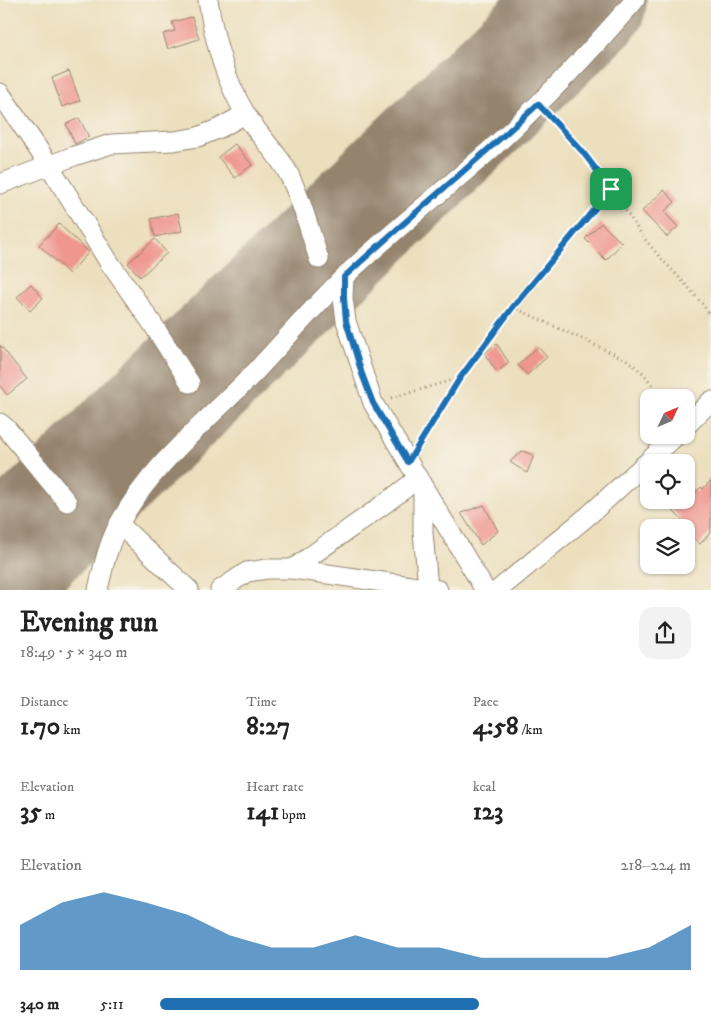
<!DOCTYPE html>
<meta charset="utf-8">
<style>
body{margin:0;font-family:"IM FELL DW Pica",serif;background:#f2f2f2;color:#222;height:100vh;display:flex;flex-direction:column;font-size:19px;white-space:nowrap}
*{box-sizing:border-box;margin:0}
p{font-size:16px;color:#767676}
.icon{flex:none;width:28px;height:28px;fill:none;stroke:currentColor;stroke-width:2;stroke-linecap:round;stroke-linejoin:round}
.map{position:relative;height:590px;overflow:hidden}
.panel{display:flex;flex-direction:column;background:#fff;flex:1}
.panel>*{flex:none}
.needle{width:32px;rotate:46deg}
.controls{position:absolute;left:640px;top:389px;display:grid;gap:10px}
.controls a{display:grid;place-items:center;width:55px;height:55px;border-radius:10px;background:#fff;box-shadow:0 1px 4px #0004;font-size:25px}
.pin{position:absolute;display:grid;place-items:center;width:42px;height:42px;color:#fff;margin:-21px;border-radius:10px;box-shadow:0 2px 8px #0006}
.round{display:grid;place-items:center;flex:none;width:52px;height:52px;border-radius:15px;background:#f2f2f2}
.summary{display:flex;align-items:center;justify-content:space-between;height:85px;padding:0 20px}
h1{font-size:28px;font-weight:700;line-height:38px}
.metrics{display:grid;grid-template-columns:repeat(3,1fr);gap:8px;height:85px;padding:5px 20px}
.metrics div{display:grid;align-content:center}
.metrics b{font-size:25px;font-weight:700}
.metrics small{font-size:14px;font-weight:400}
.metrics p{font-size:14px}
.chart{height:140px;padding:10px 20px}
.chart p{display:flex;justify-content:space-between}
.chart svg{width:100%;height:90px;margin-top:5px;fill:#1f6fb2;opacity:.7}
ul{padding:0 20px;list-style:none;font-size:16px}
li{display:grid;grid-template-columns:80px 60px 1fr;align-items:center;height:38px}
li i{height:12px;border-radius:6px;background:#1f6fb2}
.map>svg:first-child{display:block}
</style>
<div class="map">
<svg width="711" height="590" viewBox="0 0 711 590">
<rect width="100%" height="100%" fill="#f7f3e8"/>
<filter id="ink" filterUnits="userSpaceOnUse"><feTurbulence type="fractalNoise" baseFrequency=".02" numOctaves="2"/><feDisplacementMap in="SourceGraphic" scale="10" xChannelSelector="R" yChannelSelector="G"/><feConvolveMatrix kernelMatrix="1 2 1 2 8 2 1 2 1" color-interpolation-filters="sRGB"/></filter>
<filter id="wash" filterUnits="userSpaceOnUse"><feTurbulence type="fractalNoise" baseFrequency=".0096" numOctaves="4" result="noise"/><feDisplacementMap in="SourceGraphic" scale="20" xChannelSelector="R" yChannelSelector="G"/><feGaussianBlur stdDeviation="1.12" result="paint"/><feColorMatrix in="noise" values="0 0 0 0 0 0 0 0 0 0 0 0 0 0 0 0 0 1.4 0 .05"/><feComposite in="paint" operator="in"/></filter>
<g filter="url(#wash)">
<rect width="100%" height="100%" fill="#ecdfbd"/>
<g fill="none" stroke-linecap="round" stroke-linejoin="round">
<path stroke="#94846e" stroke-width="120" d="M1,566L587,0"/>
</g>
<g id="blocks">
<g fill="#ef968f">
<path d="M192,17L199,39L168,49L163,34L175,31L172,22Z"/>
<path d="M69,71L80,101L62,107L52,78Z"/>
<path d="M79,118L89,137L75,144L66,124Z"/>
<path d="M235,144L252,165L235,178L218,157Z"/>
<path d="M664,190L675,202L664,212L678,227L667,237L642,211Z"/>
<path d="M178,213L182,231L155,237L151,219Z"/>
<path d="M601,223L622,243L606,260L585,239Z"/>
<path d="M59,224L89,252L69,274L39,245Z"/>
<path d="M155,239L167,253L140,277L128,263Z"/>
<path d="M31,284L43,298L30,311L17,297Z"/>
<path d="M497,344L509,363L497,372L484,353Z"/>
<path d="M0,345L27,379L7,395L0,386Z"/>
<path d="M538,347L547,357L527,375L518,365Z"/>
<path d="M522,451L534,455L527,473L510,462Z"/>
<path d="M711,480V532L700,544L686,531V528L681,526L684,522L672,510L682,500H686V483L696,492L701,487L703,489Z"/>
<path d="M484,505L498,531L481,545L461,513Z"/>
</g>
</g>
</g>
<g filter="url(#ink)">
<use href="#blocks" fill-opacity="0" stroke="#94846e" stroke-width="1"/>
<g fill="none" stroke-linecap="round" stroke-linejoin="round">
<g stroke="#94846e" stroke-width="21">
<g id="minor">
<path d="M208,0C214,40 224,78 245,113C258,136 280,154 291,179C303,204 310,232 319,259"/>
<path d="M0,93L49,165L109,262L152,323L190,383"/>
<path d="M0,184L74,156L111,144L174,141L198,137L220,128L245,114"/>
<path d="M344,277L343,298L346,321L373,403L485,590"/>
<path d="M0,423L6,428L67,502"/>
<path d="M686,426L711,401"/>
<path d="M423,487V532L428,588"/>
<path d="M119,524L189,590"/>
<path d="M293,569C334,538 378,511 418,478"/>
<path d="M98,590C103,567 108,545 119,524C152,463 209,420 256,371C286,339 314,306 345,276C391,232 441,193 489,151C541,104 589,53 635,0"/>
<path d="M220,590L247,572L267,569H293L438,590"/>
<path d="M498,590L589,515L677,435"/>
</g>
</g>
<g stroke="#94846e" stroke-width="3" stroke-dasharray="1 4" stroke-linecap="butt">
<path d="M551,117C572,139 592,163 610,187C622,204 632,221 644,238C665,265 692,288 711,316"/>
<path d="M513,307L627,360L644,374L662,398"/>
<path d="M391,398L459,378"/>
<path d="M419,446L460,378L513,307L611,189"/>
</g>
<use href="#minor" stroke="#fff" stroke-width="19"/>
</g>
</g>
<g fill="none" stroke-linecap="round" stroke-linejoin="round" filter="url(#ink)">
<g stroke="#fff" stroke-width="10">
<path id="route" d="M538,104L582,151L611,189L513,307L460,378L408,462L373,403L362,374L346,321L344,298V277C408,218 475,163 538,104Z"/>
</g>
<use href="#route" stroke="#1f6fb2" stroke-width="6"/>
</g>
</svg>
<div class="controls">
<a><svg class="needle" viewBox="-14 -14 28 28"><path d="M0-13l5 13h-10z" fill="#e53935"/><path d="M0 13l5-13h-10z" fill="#767676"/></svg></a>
<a><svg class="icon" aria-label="locate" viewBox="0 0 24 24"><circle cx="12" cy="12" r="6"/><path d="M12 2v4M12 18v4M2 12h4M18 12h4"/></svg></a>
<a><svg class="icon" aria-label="layers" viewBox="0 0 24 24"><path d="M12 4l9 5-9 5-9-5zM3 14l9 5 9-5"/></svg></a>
</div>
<div class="pin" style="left:611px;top:189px;background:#1e9e55"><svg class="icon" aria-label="arrive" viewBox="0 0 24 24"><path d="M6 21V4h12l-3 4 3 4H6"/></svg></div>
</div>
<section class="panel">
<div class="summary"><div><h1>Evening run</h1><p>18:49 · 5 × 340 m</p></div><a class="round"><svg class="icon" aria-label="share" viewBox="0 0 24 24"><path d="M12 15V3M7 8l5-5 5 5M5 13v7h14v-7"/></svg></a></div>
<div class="metrics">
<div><p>Distance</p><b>1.70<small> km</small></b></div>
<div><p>Time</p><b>8:27</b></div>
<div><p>Pace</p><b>4:58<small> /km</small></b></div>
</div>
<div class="metrics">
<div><p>Elevation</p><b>35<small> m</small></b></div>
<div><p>Heart rate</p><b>141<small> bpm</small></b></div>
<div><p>kcal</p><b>123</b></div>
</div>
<div class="chart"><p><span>Elevation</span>218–224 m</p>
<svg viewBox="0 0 160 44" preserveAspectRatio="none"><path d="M0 44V22L10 11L20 6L30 11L40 17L50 27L60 33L70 33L80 27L90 33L100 33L110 38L120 38L130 38L140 38L150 33L160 22V44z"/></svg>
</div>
<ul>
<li><b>340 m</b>5:11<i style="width:60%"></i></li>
</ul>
</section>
